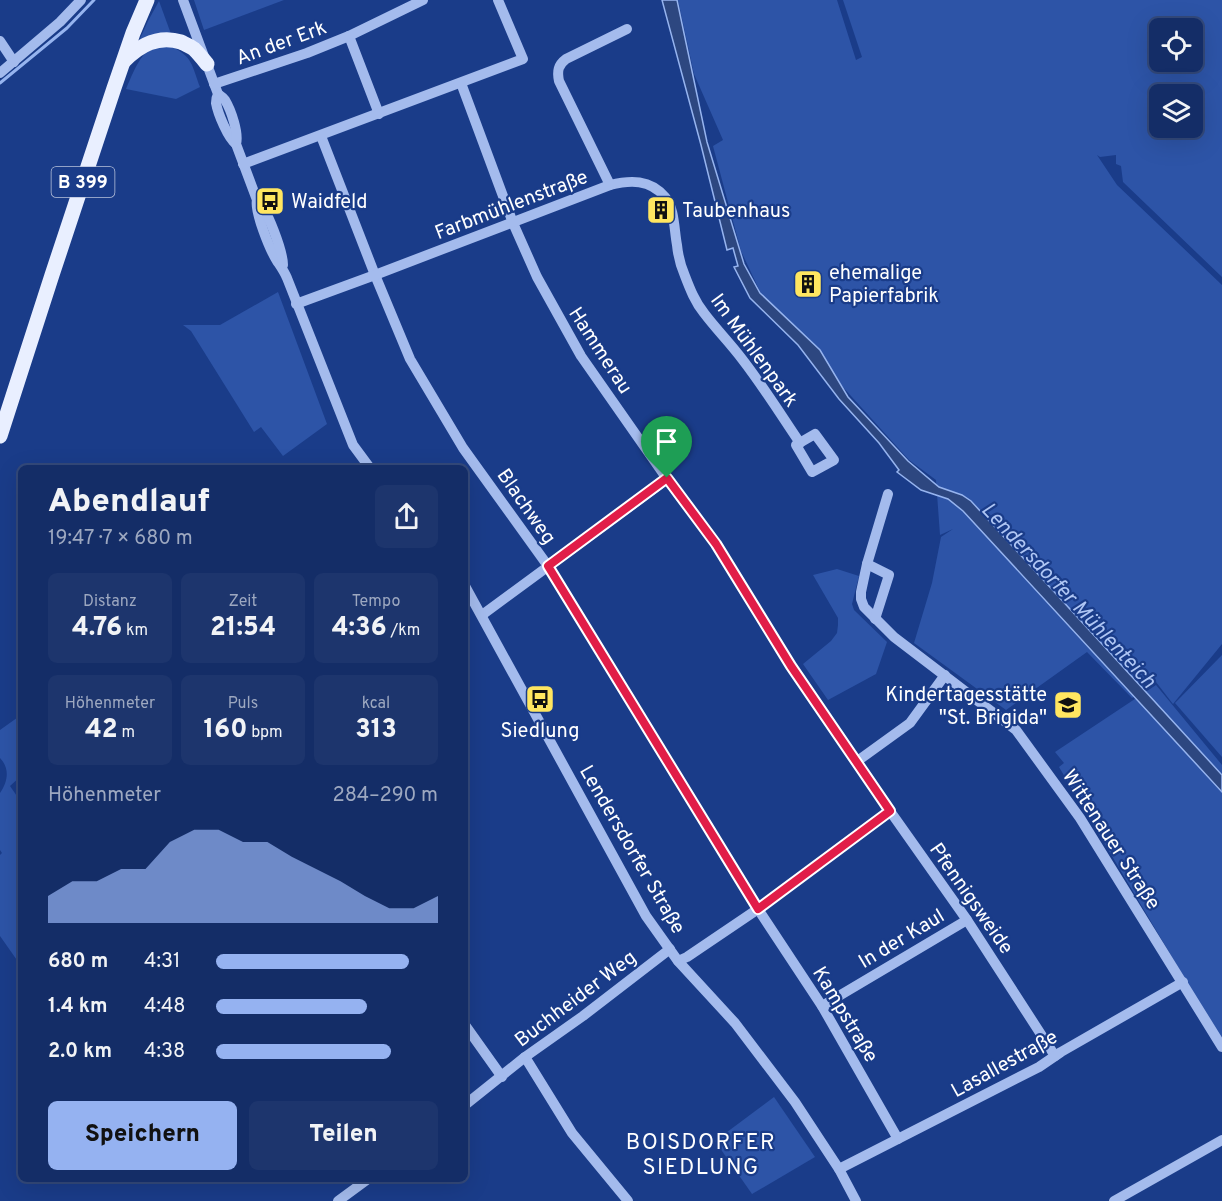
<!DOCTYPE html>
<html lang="de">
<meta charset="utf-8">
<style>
body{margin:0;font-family:Overpass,sans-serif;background:#1d356d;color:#f1f3f6;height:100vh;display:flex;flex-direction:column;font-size:22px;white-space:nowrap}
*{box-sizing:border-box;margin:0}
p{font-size:20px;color:#9da8c0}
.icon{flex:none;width:33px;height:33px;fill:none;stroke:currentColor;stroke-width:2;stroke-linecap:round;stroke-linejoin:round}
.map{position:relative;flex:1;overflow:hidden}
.panel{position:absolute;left:18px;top:465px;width:450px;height:717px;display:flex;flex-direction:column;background:#142d67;border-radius:9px;box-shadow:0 6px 24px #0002,0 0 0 2px #33497b}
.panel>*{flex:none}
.tools{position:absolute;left:1149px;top:18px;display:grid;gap:12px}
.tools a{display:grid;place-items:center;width:54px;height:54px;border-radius:9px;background:#142d67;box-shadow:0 6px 24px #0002,0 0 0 2px #33497b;font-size:30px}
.pin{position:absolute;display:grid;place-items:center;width:51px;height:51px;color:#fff;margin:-62px -26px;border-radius:50% 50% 50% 0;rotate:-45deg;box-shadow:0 0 6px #0007}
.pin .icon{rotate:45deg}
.round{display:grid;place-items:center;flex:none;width:63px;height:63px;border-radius:9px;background:#1d356d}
.summary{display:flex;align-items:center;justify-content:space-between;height:102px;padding:0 30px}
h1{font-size:33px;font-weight:800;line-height:45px}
.figures{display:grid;grid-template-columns:repeat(3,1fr);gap:9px;height:102px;padding:6px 30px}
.figures div{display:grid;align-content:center;border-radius:9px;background:#1d356d;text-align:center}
.figures b{font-size:26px;font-weight:800}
.figures small{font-size:16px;font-weight:400}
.figures p{font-size:16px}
.chart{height:168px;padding:12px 30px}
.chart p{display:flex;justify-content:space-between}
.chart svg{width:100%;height:108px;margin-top:6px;fill:#95b2f1;opacity:.7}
.cta{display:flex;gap:12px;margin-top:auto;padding:12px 30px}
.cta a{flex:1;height:69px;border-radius:9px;background:#95b2f1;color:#111;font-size:24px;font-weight:800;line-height:69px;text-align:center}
.cta a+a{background:#1d356d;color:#f1f3f6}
ul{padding:0 30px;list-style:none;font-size:20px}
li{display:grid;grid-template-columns:96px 72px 1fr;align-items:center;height:45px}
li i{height:15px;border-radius:8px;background:#95b2f1}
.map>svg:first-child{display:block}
</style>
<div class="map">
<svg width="1222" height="1201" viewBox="0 0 1222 1201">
<rect width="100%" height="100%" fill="#1a3c89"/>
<g fill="#2d54a7" fill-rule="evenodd">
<path d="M194,0H284L204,30Z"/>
<path d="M678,0H837L856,60L862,57L843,0H1222V277L1123,182L1121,166L1116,164V155L1100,157L1097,155L1117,185L1222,285V644L1173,704L1156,682L1132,698L1087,652L1006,710L914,643L932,583L941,537L953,529L940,535L936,480L909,460L764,300L741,251L713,146L723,140L694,74ZM1160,28H1192V62H1160ZM1160,94H1192V128H1160Z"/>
<path d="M159,1L171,34L138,43L148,21Z"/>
<path d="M170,46C193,56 192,66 200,87L176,99L126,89C131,78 139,55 150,50C156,47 164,47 170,46Z"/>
<path d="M278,292L327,424L283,456L261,427L254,432L191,331L183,325H220Z"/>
<path d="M837,569L859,576L852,604L854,610L887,642L876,674L828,700L803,664L831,641L837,633L838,625V618L813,575Z"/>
<path d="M1222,655V757L1175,703Z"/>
<path d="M1156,685L1222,765V1041L1059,767L1064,763L1055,752Z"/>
<path d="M21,715V776L10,786L21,802V961L19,963L0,936V855L2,853L0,850V793C8,782 10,768 0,758V730Z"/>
<path d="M774,1097L815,1157L752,1194L715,1141Z"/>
</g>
<path fill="#2d4780" stroke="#96b4ef" stroke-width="1.5" d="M662,0H677L707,142L744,264L760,293L820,350L848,397L908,461L939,487L962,495L971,501L1222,775V792L963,511L948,499L921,490L897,472L899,470L879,443L839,399L798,345L750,298L734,267L738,266L733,248L727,250L701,145Z"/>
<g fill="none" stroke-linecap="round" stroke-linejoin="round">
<path stroke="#96b4ef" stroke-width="3" d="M0,83L67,28L94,0"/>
<g stroke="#a4bbed" stroke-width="10">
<path d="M183,0L218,94C216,98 216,99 216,103C218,114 228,138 236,144"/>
<path d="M349,36L379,114"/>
<path d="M0,41L14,62"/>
<path d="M0,73L60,22L81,0"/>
<path d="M461,83L513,223L537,277L581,356L667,479L716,544L791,666L890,811L967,920L1055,1056"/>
<path d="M214,84L307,53L349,36L423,0"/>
<path d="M218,94C221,96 223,97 225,100C231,110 239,133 236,144L257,200C254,211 270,250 277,261C281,267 284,271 287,278L353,445L370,468"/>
<path d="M321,136L375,275L410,359L463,448L548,566L758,909L822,1006L898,1139"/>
<path d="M243,164L523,59L498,0"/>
<path d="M610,185L559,81C557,71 558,65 566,59L627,29"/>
<path d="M257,200C267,208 283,252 283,265"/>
<path d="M296,304L375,275L610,185C630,180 650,179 665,197C675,209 674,230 677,245C678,255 681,267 685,276C690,289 695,302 704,313C716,329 730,343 742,359C763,386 781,415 800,443"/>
<path d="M815,434L834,460L812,472L796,445Z"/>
<path d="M888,494L867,564L861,592V599L864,607L894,637L1016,730L1080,818L1222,1047"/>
<path d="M867,564L889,575L875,619"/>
<path d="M465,586L646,916L678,961L735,1023L795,1102L839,1169L856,1201"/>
<path d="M482,615L667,479"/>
<path d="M856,762L910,723L945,675"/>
<path d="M678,961L687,957L758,909L890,811"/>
<path d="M822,1006L967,920"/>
<path d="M465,1025L502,1077"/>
<path d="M525,1057L572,1133L628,1201"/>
<path d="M465,1105L525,1057L583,1016L670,949"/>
<path d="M839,1169L1039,1067L1061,1052L1183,982"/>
<path d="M338,1201L368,1179"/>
<path d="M1114,1201L1222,1140"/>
</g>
<g stroke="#e9efff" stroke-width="15">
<path d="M124,61C140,45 158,35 181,42C185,44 190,46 194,49C198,53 203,59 207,64"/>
<path d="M0,436L52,275L114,88L133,33L147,0"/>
</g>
</g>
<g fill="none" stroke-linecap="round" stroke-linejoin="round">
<g stroke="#fff" stroke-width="12">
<path id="route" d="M667,478L716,544L791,666L890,811L758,909L548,566Z"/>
</g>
<use href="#route" stroke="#e11d48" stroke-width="8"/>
</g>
<defs>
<g id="bus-square" transform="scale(1.5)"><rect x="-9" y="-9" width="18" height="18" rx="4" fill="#ffe660" stroke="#1a3c89"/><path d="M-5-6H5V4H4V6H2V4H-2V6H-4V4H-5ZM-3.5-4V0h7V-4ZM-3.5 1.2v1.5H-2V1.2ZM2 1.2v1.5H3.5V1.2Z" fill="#111"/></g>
<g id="building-square" transform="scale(1.5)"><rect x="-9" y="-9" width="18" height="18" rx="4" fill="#ffe660" stroke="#1a3c89"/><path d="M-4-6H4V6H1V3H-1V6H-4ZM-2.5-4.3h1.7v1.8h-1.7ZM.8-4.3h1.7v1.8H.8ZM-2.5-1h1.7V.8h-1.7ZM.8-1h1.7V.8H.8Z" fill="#111"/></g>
<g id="school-square" transform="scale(1.5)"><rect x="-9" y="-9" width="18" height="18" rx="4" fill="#ffe660" stroke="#1a3c89"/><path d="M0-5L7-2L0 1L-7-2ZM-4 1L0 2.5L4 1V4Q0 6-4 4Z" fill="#111"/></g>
</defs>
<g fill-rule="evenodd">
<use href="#bus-square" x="270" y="201"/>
<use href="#building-square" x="661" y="210"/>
<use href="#building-square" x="808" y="284"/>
<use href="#bus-square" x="540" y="699"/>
<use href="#school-square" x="1068" y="705"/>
</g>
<g text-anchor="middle" stroke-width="4.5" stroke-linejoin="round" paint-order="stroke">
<rect fill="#1a3c89" stroke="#bac4dc" stroke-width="1.5" x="51.5" y="167" width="63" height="30" rx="4.5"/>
<g font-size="18" font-weight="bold" fill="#fff">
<text x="83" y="188">B 399</text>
</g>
<g font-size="20" fill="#fff" stroke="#1a3c89">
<text transform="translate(281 42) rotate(-20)" y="7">An der Erk</text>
<text transform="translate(511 204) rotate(-21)" y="7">Farbmühlenstraße</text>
<text transform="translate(601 350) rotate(57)" y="7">Hammerau</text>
<text transform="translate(755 350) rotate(54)" y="7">Im Mühlenpark</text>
<text transform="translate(527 506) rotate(55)" y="7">Blachweg</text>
<text transform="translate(1112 839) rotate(57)" y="7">Wittenauer Straße</text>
<text transform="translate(633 849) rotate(60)" y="7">Lendersdorfer Straße</text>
<text transform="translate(972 898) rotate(55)" y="7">Pfennigsweide</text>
<text transform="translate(901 938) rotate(-31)" y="7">In der Kaul</text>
<text transform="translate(575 998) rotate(-37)" y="7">Buchheider Weg</text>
<text transform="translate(846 1014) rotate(59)" y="7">Kampstraße</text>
<text transform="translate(1004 1063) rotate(-29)" y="7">Lasallestraße</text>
</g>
<g font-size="20" fill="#fff" stroke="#1a3c89" text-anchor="start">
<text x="291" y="208">Waidfeld</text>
<text x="682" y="217">Taubenhaus</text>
<text x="829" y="279">ehemalige<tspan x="829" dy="23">Papierfabrik</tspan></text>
<text x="1047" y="701" text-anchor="end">Kindertagesstätte<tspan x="1047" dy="23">"St. Brigida"</tspan></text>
<text x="540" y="737" text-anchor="middle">Siedlung</text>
</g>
<g font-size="21" font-style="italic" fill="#afc6f4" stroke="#1a3c89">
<text transform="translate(1069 595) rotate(47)" y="7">Lendersdorfer Mühlenteich</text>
</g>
<g font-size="22" letter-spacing="1.5" fill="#fff" stroke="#1a3c89">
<text x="701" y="1149">BOISDORFER<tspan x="701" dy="25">SIEDLUNG</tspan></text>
</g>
</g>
</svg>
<div class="tools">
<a><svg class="icon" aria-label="locate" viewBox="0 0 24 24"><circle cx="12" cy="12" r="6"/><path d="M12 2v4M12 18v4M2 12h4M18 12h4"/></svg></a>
<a><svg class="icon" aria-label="layers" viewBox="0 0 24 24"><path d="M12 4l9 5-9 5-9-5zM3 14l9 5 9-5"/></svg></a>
</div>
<div class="pin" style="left:667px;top:478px;background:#1e9e55"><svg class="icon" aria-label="arrive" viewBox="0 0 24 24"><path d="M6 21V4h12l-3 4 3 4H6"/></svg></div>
<section class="panel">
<div class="summary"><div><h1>Abendlauf</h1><p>19:47 · 7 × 680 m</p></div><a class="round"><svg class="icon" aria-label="share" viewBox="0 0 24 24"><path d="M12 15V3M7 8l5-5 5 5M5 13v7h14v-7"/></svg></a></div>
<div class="figures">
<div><p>Distanz</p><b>4.76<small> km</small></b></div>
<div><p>Zeit</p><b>21:54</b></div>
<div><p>Tempo</p><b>4:36<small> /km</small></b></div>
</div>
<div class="figures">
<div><p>Höhenmeter</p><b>42<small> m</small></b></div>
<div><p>Puls</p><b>160<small> bpm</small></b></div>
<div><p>kcal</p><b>313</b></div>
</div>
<div class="chart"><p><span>Höhenmeter</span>284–290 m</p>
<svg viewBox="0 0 160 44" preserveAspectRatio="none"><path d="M0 44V33L10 27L20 27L30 22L40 22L50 11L60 6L70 6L80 11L90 11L100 17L110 22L120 27L130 33L140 38L150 38L160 33V44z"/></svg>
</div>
<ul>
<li><b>680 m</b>4:31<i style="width:87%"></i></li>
<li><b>1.4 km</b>4:48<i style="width:68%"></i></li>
<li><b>2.0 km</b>4:38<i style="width:79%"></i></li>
</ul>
<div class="cta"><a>Speichern</a><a>Teilen</a></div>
</section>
</div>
